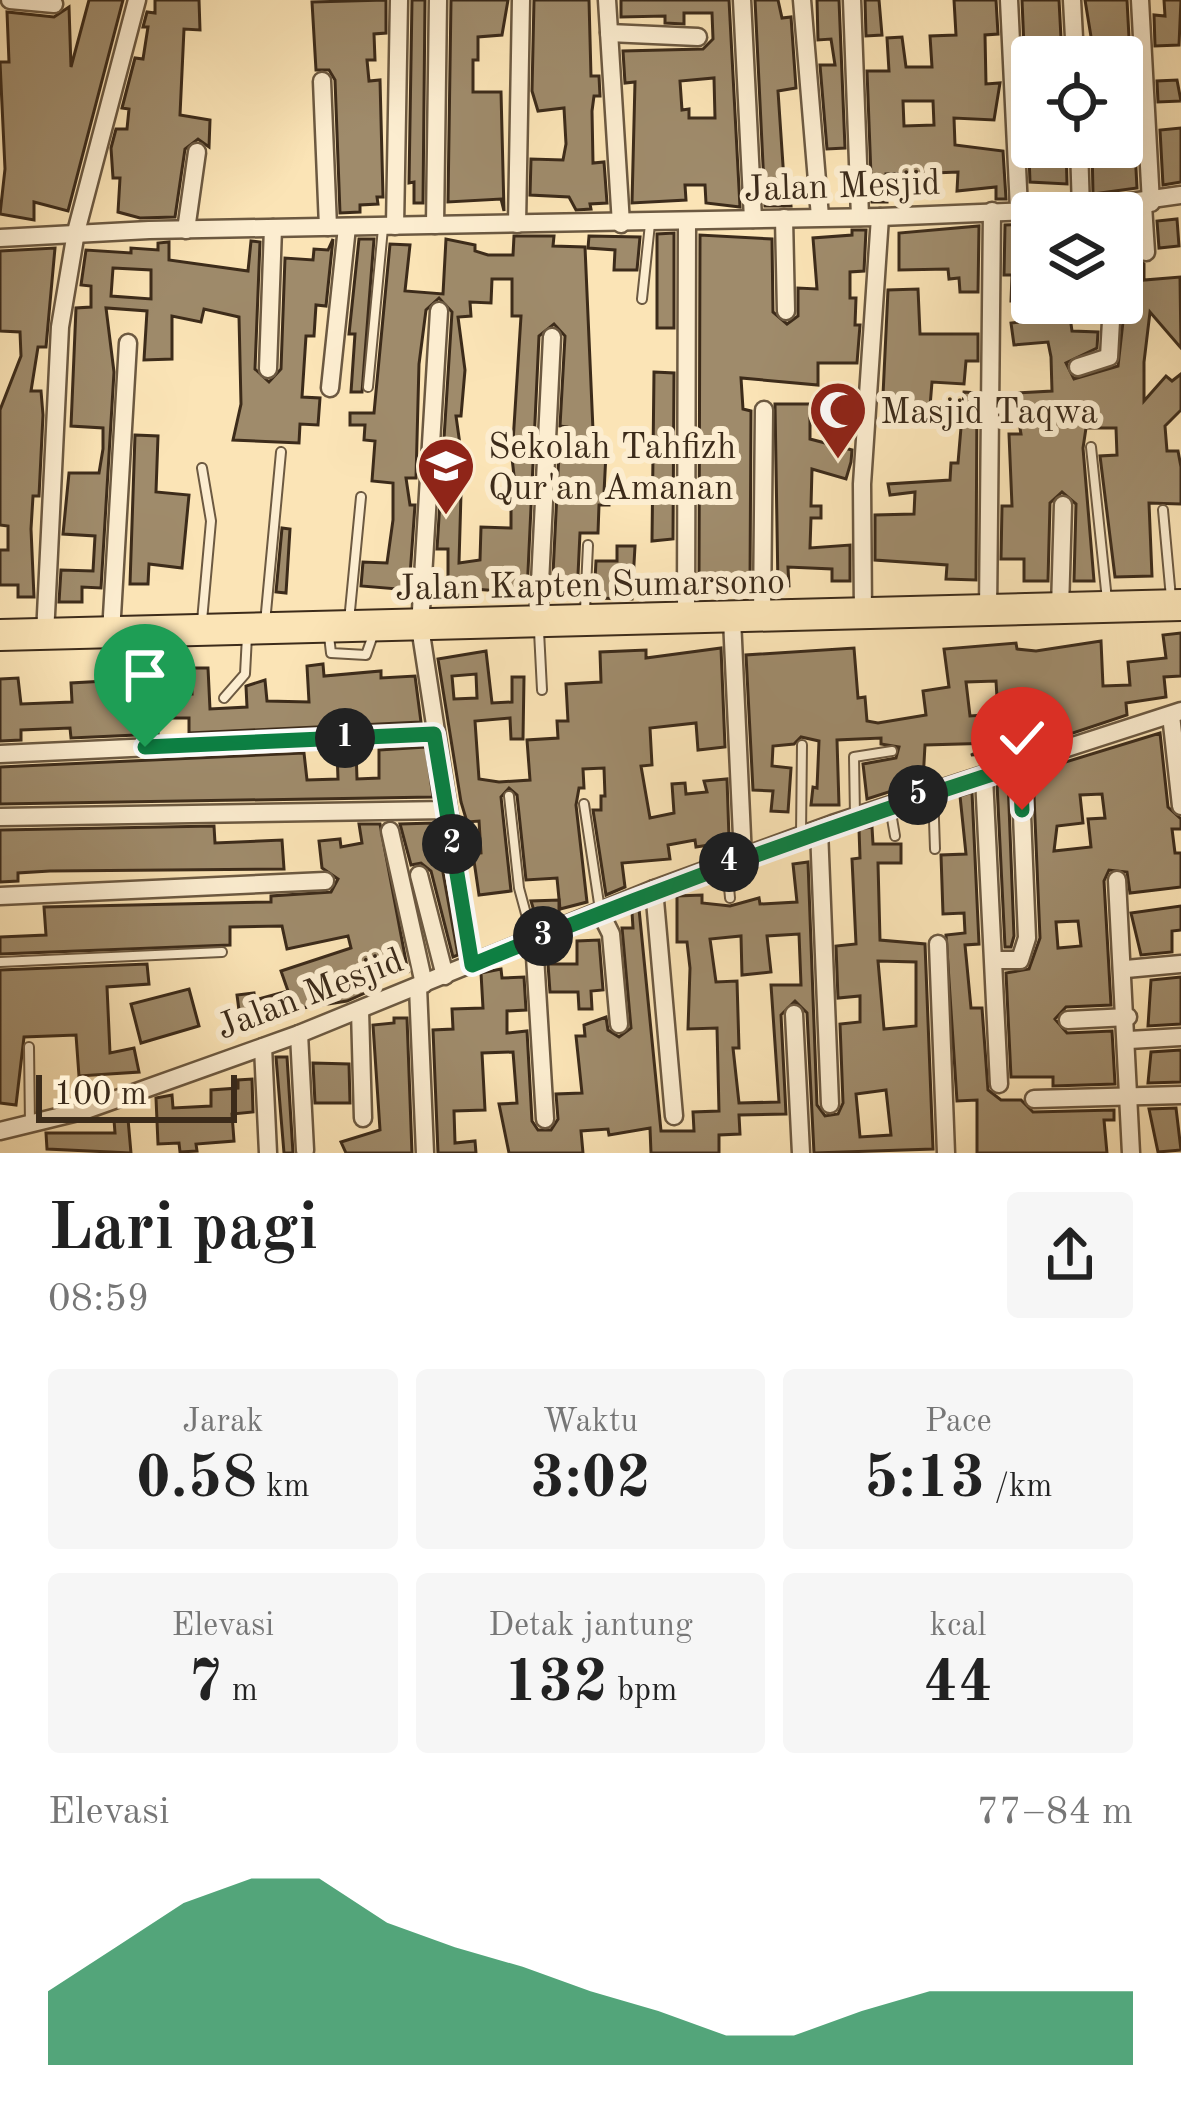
<!DOCTYPE html>
<html lang="id">
<meta charset="utf-8">
<style>
body{margin:0;font-family:"Old Standard TT",serif;background:#f6f6f6;color:#222;height:100vh;display:flex;flex-direction:column;font-size:45px;white-space:nowrap}
*{box-sizing:border-box;margin:0}
p{font-size:39px;color:#767676}
.icon{flex:none;width:66px;height:66px;fill:none;stroke:currentColor;stroke-width:2;stroke-linecap:round;stroke-linejoin:round}
.map{position:relative;height:1153px;overflow:hidden}
.side{display:flex;flex-direction:column;background:#fff;flex:1}
.side>*{flex:none}
.controls{position:absolute;left:1011px;top:36px;display:grid;gap:24px}
.controls a{display:grid;place-items:center;width:132px;height:132px;border-radius:12px;background:#fff;box-shadow:0 12px 48px #0002;font-size:60px}
.scale{position:absolute;left:36px;bottom:30px;width:201px;box-sizing:border-box;padding-left:12px;border:6px solid #3c2b1a;border-top:0;font-size:33px;line-height:42px;white-space:nowrap;color:#3c2b1a;-webkit-text-stroke:9px #fcedd0;paint-order:stroke}
.pin{position:absolute;display:grid;place-items:center;width:102px;height:102px;color:#fff;margin:-123px -51px;border-radius:50% 50% 50% 0;rotate:-45deg;box-shadow:0 0 12px #0007}
.pin .icon{rotate:45deg}
.km{position:absolute;width:60px;height:60px;margin:-30px;border-radius:50%;background:#222;color:#fff;font-size:33px;line-height:60px;text-align:center}
.round{display:grid;place-items:center;flex:none;width:126px;height:126px;border-radius:12px;background:#f6f6f6}
.summary{display:flex;align-items:center;justify-content:space-between;height:204px;padding:0 48px}
h1{font-size:66px;font-weight:800;line-height:90px}
.metrics{display:grid;grid-template-columns:repeat(3,1fr);gap:18px;height:204px;padding:12px 48px}
.metrics div{display:grid;align-content:center;border-radius:12px;background:#f6f6f6;text-align:center}
.metrics b{font-size:60px;font-weight:800}
.metrics small{font-size:33px;font-weight:400}
.metrics p{font-size:33px}
.chart{height:336px;padding:24px 48px}
.chart p{display:flex;justify-content:space-between}
.chart svg{width:100%;height:216px;margin-top:12px;fill:#0b8043;opacity:.7}
.map>svg:first-child{display:block}
</style>
<div class="map">
<svg width="1181" height="1153" viewBox="0 0 1181 1153">
<rect width="100%" height="100%" fill="#fbe4b6"/>
<filter id="stains"><feTurbulence type="fractalNoise" baseFrequency=".00167" numOctaves="4"/><feColorMatrix values="0 0 0 0 .2 0 0 0 0 .09 0 0 0 0 .02 0 0 0 .5 -.17"/></filter>
<radialGradient id="worn" r=".72"><stop offset=".6" stop-color="#630" stop-opacity="0"/><stop offset="1" stop-color="#630" stop-opacity=".3"/></radialGradient>
<g fill="#9f8b6b" stroke="#3c2b1a" stroke-width="3" fill-rule="evenodd">
<path d="M89,0H123L68,211L34,202V220L0,214L5,169L0,62H9L7,12L54,17L69,7L71,67Z"/>
<path d="M155,0H199L200,30L184,29L180,115L210,120L209,147L198,139L185,149L175,217L140,218L118,212L120,178H113L111,148L116,129H127L129,109L122,108L135,58L143,59L148,27H143L147,12L155,13Z"/>
<path d="M386,0V33L374,34L375,60H367L369,81L380,80L383,197H377L378,204L360,205V212L340,213L335,80L329,70H316L312,2Z"/>
<path d="M412,0H425L423,203H414V182L409,183Z"/>
<path d="M451,0H508L502,35L478,37V60H473V92H501L504,211L501,199L448,202Z"/>
<path d="M534,0H589L591,76H599L600,96H594L592,111L593,163L604,162L607,203L590,204L591,209L576,210L569,197L530,195L531,159L563,160L566,144L564,108L538,111L532,91Z"/>
<path d="M621,0H729L740,207L706,203L705,185H685L686,200L632,203L635,82L625,83L623,51L703,49L713,39L712,13H684V24L665,23V16L621,17ZM714,78L715,118H689V109L682,110L680,81Z"/>
<path d="M755,0H778L782,18L791,17L796,88L778,91L785,195H790L791,206H765Z"/>
<path d="M817,0H839L845,148L827,149L820,65H835L831,39L818,40Z"/>
<path d="M865,0H879L882,35L866,36Z"/>
<path d="M954,0H996L998,34L985,35L986,84L1000,83L994,120L954,118L955,145L1003,151L1006,199H996V187L957,191L958,172L934,173L935,188H916V173L886,174L887,202H872L867,71H889L887,38L902,37L906,67H932L930,36L956,35ZM903,101H933L934,125L904,126Z"/>
<path d="M1022,0H1059L1062,57H1030V48H1024Z"/>
<path d="M1085,0H1127L1137,188L1093,194L1092,147H1098L1099,158L1116,157L1122,147V53L1094,55Z"/>
<path d="M1164,0H1181L1179,45L1155,46L1154,15L1165,16Z"/>
<path d="M1177,80L1181,101L1158,102L1157,81Z"/>
<path d="M1027,102H1032V147H1066L1067,184L1030,182Z"/>
<path d="M1181,128V182L1163,185L1160,130Z"/>
<path d="M1131,215L1133,254L1144,264V280L1180,277L1181,348L1150,312L1144,362V401L1166,376L1172,381L1181,374V410L1165,426L1167,451H1178L1181,467V504L1149,503L1152,576L1115,577L1100,456L1117,455L1116,428H1086L1083,448L1094,581H1074L1076,504L1062,492L1050,503L1048,581H1024V559H1001L1002,506H1012L1009,434H1021L1014,393L1052,391L1051,357L1048,342L1014,345L1011,323L1070,317L1072,331L1098,332L1097,348L1066,363L1074,379L1118,366L1125,304L1122,216Z"/>
<path d="M1177,219L1179,246L1159,248L1157,221Z"/>
<path d="M1032,224V301H1011L1012,275H1004L1005,225Z"/>
<path d="M979,226L978,292H960L959,278L949,279L948,269L899,270V233Z"/>
<path d="M852,230H866L864,271L850,272V298H856L855,325H860L857,363H818V385L741,378L743,409L751,411L750,585L699,580L700,235L772,239L773,312L787,324L798,316V288L817,289L813,238L852,235Z"/>
<path d="M674,233V328H657V234Z"/>
<path d="M514,236H554L553,246L585,247L594,453H606L604,493H609V505H599L598,533H580L577,596L552,594L559,452H568L567,427L560,426L565,336L554,324L539,336L527,593L448,587V549H437L452,312L439,298L426,310L419,364L416,478H406L410,505H415L409,590L361,586L363,562L387,563L393,520V483L372,481L375,441L364,440L365,425H350V413H374L390,244L410,245L405,291L443,294L446,239L475,245V251L488,255H513ZM492,279H512V316H521L512,458L517,502H511V528L481,527L480,560L459,563L462,459L456,416H461L465,370L458,317L471,316L470,302L491,303Z"/>
<path d="M589,236L640,237L637,270H614L615,250L588,248Z"/>
<path d="M333,239L326,306L316,305L314,336H306L302,397L320,398L318,425L300,424L299,443L233,440L241,404L239,317L204,309L201,322L172,316V359L144,360L147,311L106,308L114,372L101,588L82,587V602H59L61,570L93,571L95,536L63,534L69,473H99L103,449V428L71,426L76,308L91,307V286L81,285L86,250L131,253V248L158,250V243L169,242V260L248,271L251,241L260,242L255,369L269,382L281,369L285,258L313,260L314,249L328,250ZM113,268L151,270V299L111,296Z"/>
<path d="M359,239H374L362,392H351L355,334H349Z"/>
<path d="M55,248L46,347H38L31,391H41L43,415L39,496H33L31,529L34,597H18V585H0V550H8V526L0,525V410L21,356L20,332L0,331V251Z"/>
<path d="M918,289L920,334H978V361H966L964,384L932,382L929,419L882,416L888,290Z"/>
<path d="M654,372L674,373L673,539L652,541Z"/>
<path d="M964,392L977,393L976,580L946,579L947,565L875,560V515L914,514L915,492L890,495L888,484L950,480L951,463H958Z"/>
<path d="M775,404H834L833,421L810,419V439L852,450L851,462L846,479L812,469L811,506H821V518H811L810,548L850,545V581H832V569L788,567L789,586L778,587Z"/>
<path d="M135,435L158,436L156,492L189,495L182,568L149,564L148,584H130Z"/>
<path d="M282,528L290,529L286,593L276,592Z"/>
<path d="M617,546H635L632,599L594,598L596,561H617Z"/>
<path d="M1181,633V676L1164,677L1166,697L1126,703L1127,715L1055,739H1045V730H1022L1023,749L1012,752L971,755L996,743L925,745L923,781L867,799L863,764L896,758L899,747L881,744V738L837,740L839,805H811L813,787L817,788L819,741L801,737L794,744L773,746L772,766L791,768L788,812L771,811L773,791L753,790L746,655L854,648L858,698L865,697L867,721L878,723L926,715L923,691L949,687L944,649L1016,643L1017,649L1036,651L1101,641L1103,686L1130,685L1128,662L1166,658L1163,635ZM996,681L998,714L970,716L966,682Z"/>
<path d="M721,648L725,747L698,750L696,723L650,728L652,765L641,766L650,818L674,813L672,784L685,783L686,794L707,792L704,781L727,779L729,838H720V851L710,855L709,845L696,847L695,840L668,845L670,859L622,863L625,887L606,895L593,810H601V796H605L604,768L583,769L584,788H579L576,805L587,902L560,909L557,878L526,880L517,795L509,788L501,797L511,891L479,895L473,854L481,853L479,821L467,822L461,802L438,659L486,651L492,703L512,702V677H524L523,739H511L510,718L475,721L479,779L499,782L530,780L527,740L558,738L557,721H568L566,684L601,682L600,652L646,650V658ZM476,674L477,698L454,699L452,676Z"/>
<path d="M323,664L324,676L381,671V678L415,676L421,722L189,733V718H158V734L71,738L70,728L21,730V740L0,741V679L18,678L21,704L72,702L71,683L123,680L124,712H145L144,668L158,667L159,694H192L191,668H208L210,709L247,707L246,686L265,680L267,701L309,702L307,666Z"/>
<path d="M1160,733L1168,807L1181,819V829H1172L1175,853H1181V887L1130,893L1127,872L1109,870L1104,881L1111,1005L1066,1007L1055,1019L1067,1033L1112,1031L1115,1084L1053,1086V1077H1011L1006,973L1029,969L1040,938L1033,772ZM1102,794L1105,818L1088,819L1091,847L1054,851L1057,826L1083,823L1080,795ZM1078,921L1081,946L1058,948L1056,922Z"/>
<path d="M426,747L433,797L0,804V767L304,753L307,780L338,779L337,751L356,750L357,779L379,778V750Z"/>
<path d="M1008,780L1014,936L1011,947H1005L997,784Z"/>
<path d="M972,792L979,944L965,945L971,1008H982L988,1090L1001,1100H1021L1033,1112L1114,1110V1120H1104L1107,1153H977V1100L957,1101L946,935L965,933L964,913L943,914L941,855L966,854L960,796Z"/>
<path d="M434,823L458,955L453,957L431,871L421,863L411,865L400,824Z"/>
<path d="M359,824H380L408,972L388,977L386,968L361,977L365,993L347,1001L240,1018L237,995L254,993L255,1000L288,991L281,971L351,948L348,936L287,949L282,926L230,927V945L0,954V937L46,935L44,907L271,902V896L331,892L338,879L322,868L319,841L340,839L341,847L362,843Z"/>
<path d="M214,826L215,843L282,840L284,869L50,871L18,873V881L0,882V830Z"/>
<path d="M872,827L873,844H901V863H878L880,940L925,944L933,1149L814,1153L807,1013L795,1001L781,1015L786,1114L739,1115L740,1134L719,1135V1153H651L650,1128L609,1135L608,1129L581,1131L583,1153H509L499,1104L517,1103L513,1052L482,1053L485,1110L454,1111L455,1143L475,1141L476,1153H438L433,1030L453,1029L452,1009L483,1008L481,973L501,969L502,978L524,977L526,1010L507,1011V1033L527,1031L532,1121L538,1130H551L558,1119L556,1094L582,1093L576,1036H585L584,1025L606,1017L608,1030L619,1037L631,1028L622,928H633L632,912L639,909L661,1131H694L693,1112L719,1111L717,1028L688,1029L690,968L687,942H677V896L702,895V903L730,906L759,898L760,904L797,902L793,864L808,862L817,1105L825,1116L838,1114L843,1103L840,1024L860,1022V996L838,998L836,946L856,944L852,859L860,858L859,829ZM799,934L801,985H771L779,1102L739,1103L733,1048H739L737,981L716,982L710,939L741,936L742,975L771,972L767,936ZM878,961L916,962V1026L884,1029ZM886,1090L891,1135L860,1137L856,1094Z"/>
<path d="M559,900V914L537,921L531,901Z"/>
<path d="M1181,906V930L1172,931V952L1141,955L1131,913Z"/>
<path d="M599,940L603,990L591,991L592,1009H579L578,992H550L548,964H577V941Z"/>
<path d="M147,964L149,984L107,987L110,1053L134,1048L139,1072L79,1076L76,1035L24,1037L16,1105L0,1103V970Z"/>
<path d="M1181,977V1024L1148,1026L1151,980Z"/>
<path d="M189,989L199,1026L141,1043L131,1004Z"/>
<path d="M394,1018H407L412,1153H346L341,1142L380,1130L373,1025L394,1023Z"/>
<path d="M1181,1050V1082L1148,1083L1151,1052Z"/>
<path d="M276,1057H287L293,1153H284Z"/>
<path d="M313,1063L349,1064L350,1103H315Z"/>
<path d="M252,1079L253,1112L232,1114L234,1141L196,1144L197,1151L180,1152L179,1143L158,1144L156,1098L172,1095L173,1108L211,1106V1090L238,1088V1080Z"/>
<path d="M1176,1108L1181,1150L1158,1152L1149,1109Z"/>
<path d="M128,1119L131,1153L47,1149L46,1133H115L114,1120Z"/>
</g>
<g fill="none" stroke-linecap="round" stroke-linejoin="round">
<g stroke="#6c5941" stroke-width="12">
<g id="lane">
<path d="M642,299L650,224"/>
<path d="M368,387L383,228"/>
<path d="M1091,447L1107,600"/>
<path d="M1163,510L1171,598"/>
<path d="M585,610L588,545"/>
<path d="M202,621L211,521L202,468"/>
<path d="M349,621L361,497"/>
<path d="M265,623L281,452"/>
<path d="M539,631L542,690"/>
<path d="M329,636L331,653L366,655L373,635"/>
<path d="M224,698L245,674L247,636"/>
<path d="M131,700L135,642"/>
<path d="M933,791L935,849"/>
<path d="M509,796L519,888L532,936"/>
<path d="M584,804L600,910"/>
<path d="M890,807L895,836"/>
<path d="M855,815L854,757L892,751"/>
<path d="M801,834L802,745"/>
<path d="M727,865L730,898"/>
<path d="M0,962L222,952"/>
<path d="M29,1047L30,1124"/>
</g>
</g>
<g stroke="#6c5941" stroke-width="21">
<g id="street">
<path d="M10,0L54,4"/>
<path d="M607,0L621,224"/>
<path d="M742,0L753,219"/>
<path d="M802,0L820,217"/>
<path d="M852,0L860,217"/>
<path d="M1009,0L1019,209"/>
<path d="M1072,0L1075,57"/>
<path d="M1140,0L1151,203"/>
<path d="M609,33L698,37"/>
<path d="M322,81L328,227"/>
<path d="M1079,147L1081,209"/>
<path d="M1143,205L1146,252"/>
<path d="M784,218L786,311"/>
<path d="M517,224L521,0"/>
<path d="M435,225L438,0"/>
<path d="M395,226L399,0"/>
<path d="M186,230L197,152"/>
<path d="M0,238L149,230L880,217L1081,209L1181,195"/>
<path d="M439,311L420,627L472,965"/>
<path d="M1078,367L1109,357L1112,303"/>
<path d="M268,369L273,228"/>
<path d="M330,388L347,227"/>
<path d="M1060,609L1063,505"/>
<path d="M988,611L992,211"/>
<path d="M863,615L862,484L880,217"/>
<path d="M762,618L764,410"/>
<path d="M732,619L743,858"/>
<path d="M686,620L687,224"/>
<path d="M538,624L552,337"/>
<path d="M111,633L128,343"/>
<path d="M45,635L60,327L76,232L137,0"/>
<path d="M1171,715L1181,806"/>
<path d="M0,754L435,734"/>
<path d="M984,777L999,1084"/>
<path d="M0,817L447,810"/>
<path d="M819,830L830,1104"/>
<path d="M390,831L424,984"/>
<path d="M419,875L445,976"/>
<path d="M1117,880L1131,1153"/>
<path d="M654,889L674,1116"/>
<path d="M0,896L325,881"/>
<path d="M600,912L611,934L619,1024"/>
<path d="M534,940L545,1119"/>
<path d="M938,944L946,1153"/>
<path d="M994,960H1020L1027,938L1020,765"/>
<path d="M1126,969L1181,964"/>
<path d="M418,987L425,1153"/>
<path d="M360,1010L363,1118"/>
<path d="M794,1014L801,1153"/>
<path d="M1068,1020L1128,1017"/>
<path d="M299,1034L305,1150"/>
<path d="M1129,1040L1181,1037"/>
<path d="M263,1047L268,1153"/>
<path d="M1034,1099L1181,1095"/>
<path d="M0,1131L86,1110L299,1034L654,889L832,824L1181,711"/>
</g>
</g>
<g stroke="#3c2b1a" stroke-width="34">
<path id="highway" d="M0,635L1181,605"/>
</g>
<use href="#lane" stroke="#fcedd0" stroke-width="8"/>
<use href="#street" stroke="#fcedd0" stroke-width="16"/>
<use href="#highway" stroke="#fbe4b6" stroke-width="30"/>
</g>
<g fill="none" stroke-linecap="round" stroke-linejoin="round">
<g stroke="#fff" stroke-width="24">
<path id="route" d="M145,747L434,734L472,965C653,890 834,825 1020,765L1022,810"/>
</g>
<use href="#route" stroke="#0b8043" stroke-width="15"/>
</g>
<defs>
<g id="mosque-pin" transform="scale(3)"><path d="M0 17L-7.5 6A9.5 9.5 0 1 1 7.5 6Z" fill="#8f2418" stroke="#fcedd0"/><path d="M3.5-4.9A6 6 0 1 0 3.5 4.9A5 5 0 1 1 3.5-4.9Z" fill="#fff"/></g>
<g id="school-pin" transform="scale(3)"><path d="M0 17L-7.5 6A9.5 9.5 0 1 1 7.5 6Z" fill="#8f2418" stroke="#fcedd0"/><path d="M0-5L7-2L0 1L-7-2ZM-4 1L0 2.5L4 1V4Q0 6-4 4Z" fill="#fff"/></g>
</defs>
<g fill-rule="evenodd">
<use href="#mosque-pin" x="838" y="410"/>
<use href="#school-pin" x="446" y="466"/>
</g>
<g text-anchor="middle" stroke-width="12" stroke-linejoin="round" paint-order="stroke">
<g font-size="36" fill="#3c2b1a" stroke="#fcedd0">
<text transform="translate(842 184) rotate(-2)" y="13">Jalan Mesjid</text>
<text transform="translate(590 583) rotate(-1)" y="13">Jalan Kapten Sumarsono</text>
<text transform="translate(309 992) rotate(-21)" y="13">Jalan Mesjid</text>
</g>
<g font-size="36" fill="#3c2b1a" stroke="#fcedd0" text-anchor="start">
<text x="880" y="423">Masjid Taqwa</text>
<text x="488" y="458">Sekolah Tahfizh<tspan x="488" dy="41">Qur'an Amanan</tspan></text>
</g>
</g>
<rect width="100%" height="100%" filter="url(#stains)"/>
<rect width="100%" height="100%" fill="url(#worn)"/>
</svg>
<div class="controls">
<a><svg class="icon" aria-label="locate" viewBox="0 0 24 24"><circle cx="12" cy="12" r="6"/><path d="M12 2v4M12 18v4M2 12h4M18 12h4"/></svg></a>
<a><svg class="icon" aria-label="layers" viewBox="0 0 24 24"><path d="M12 4l9 5-9 5-9-5zM3 14l9 5 9-5"/></svg></a>
</div>
<div class="scale">100 m</div>
<div class="pin" style="left:145px;top:747px;background:#1e9e55"><svg class="icon" aria-label="arrive" viewBox="0 0 24 24"><path d="M6 21V4h12l-3 4 3 4H6"/></svg></div>
<div class="pin" style="left:1022px;top:810px;background:#d93025"><svg class="icon" aria-label="check" viewBox="0 0 24 24"><path d="M5 12l5 5 9-10"/></svg></div>
<b class="km" style="left:345px;top:738px">1</b>
<b class="km" style="left:452px;top:844px">2</b>
<b class="km" style="left:543px;top:936px">3</b>
<b class="km" style="left:729px;top:862px">4</b>
<b class="km" style="left:918px;top:795px">5</b>
</div>
<section class="side">
<div class="summary"><div><h1>Lari pagi</h1><p>08:59</p></div><a class="round"><svg class="icon" aria-label="share" viewBox="0 0 24 24"><path d="M12 15V3M7 8l5-5 5 5M5 13v7h14v-7"/></svg></a></div>
<div class="metrics">
<div><p>Jarak</p><b>0.58<small> km</small></b></div>
<div><p>Waktu</p><b>3:02</b></div>
<div><p>Pace</p><b>5:13<small> /km</small></b></div>
</div>
<div class="metrics">
<div><p>Elevasi</p><b>7<small> m</small></b></div>
<div><p>Detak jantung</p><b>132<small> bpm</small></b></div>
<div><p>kcal</p><b>44</b></div>
</div>
<div class="chart"><p><span>Elevasi</span>77–84 m</p>
<svg viewBox="0 0 160 44" preserveAspectRatio="none"><path d="M0 44V29L10 20L20 11L30 6L40 6L50 15L60 20L70 24L80 29L90 33L100 38L110 38L120 33L130 29L140 29L150 29L160 29V44z"/></svg>
</div>
</section>
